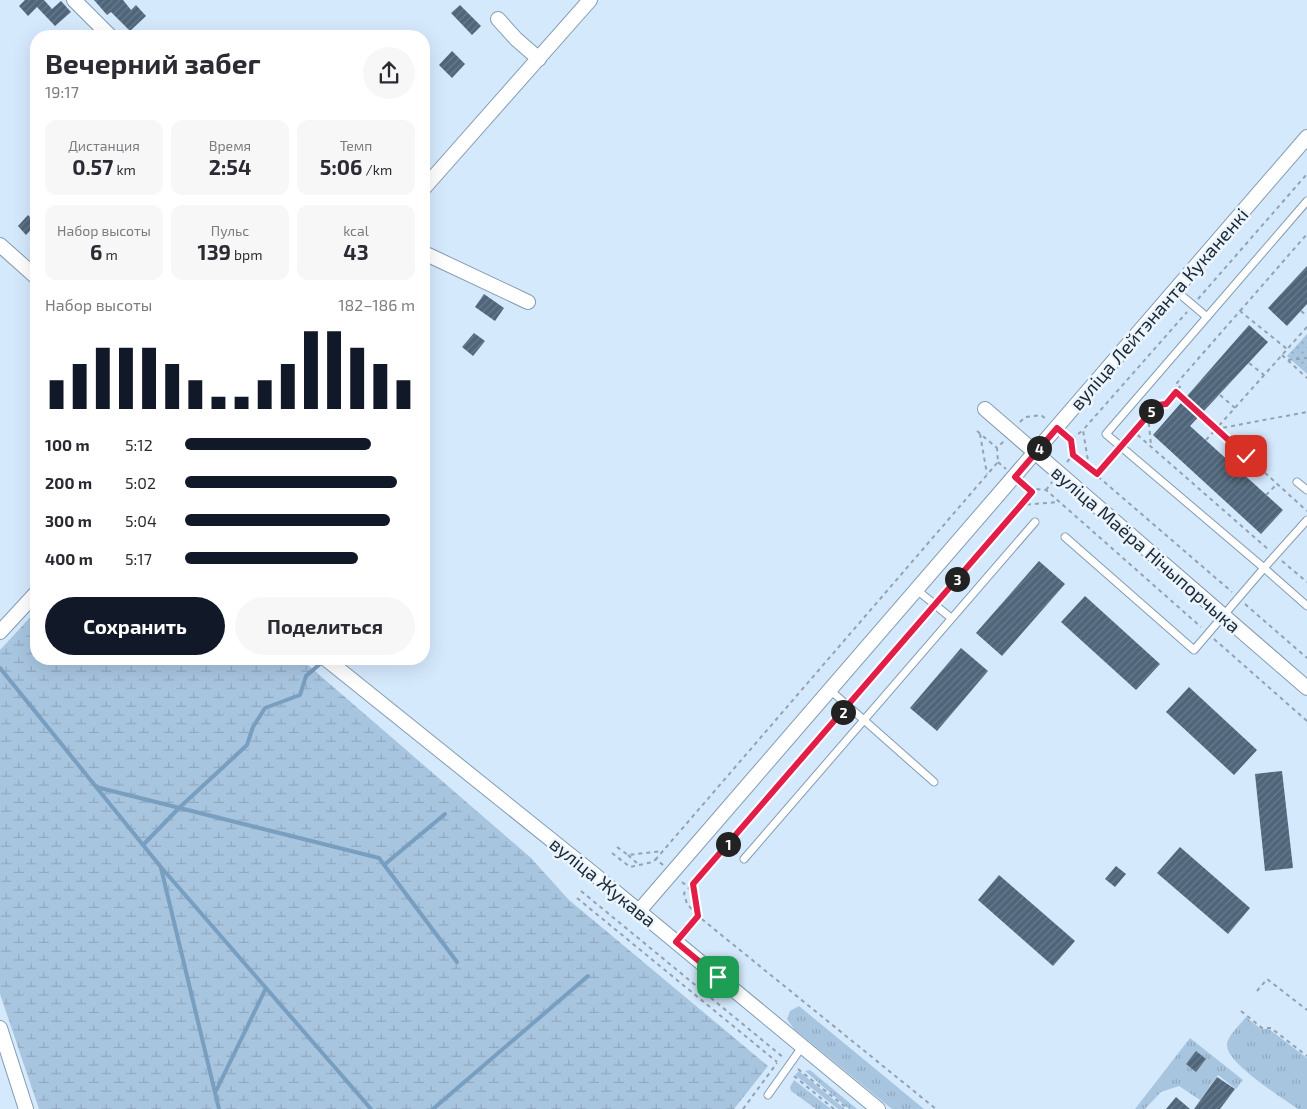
<!DOCTYPE html>
<html lang="ru">
<meta charset="utf-8">
<style>
body{margin:0;font-family:"Exo 2",sans-serif;background:#f7f7f7;color:#2b2b33;height:100vh;display:flex;flex-direction:column;font-size:19px;white-space:nowrap}
*{box-sizing:border-box;margin:0}
p{font-size:16px;color:#7c7c81}
.icon{flex:none;width:28px;height:28px;fill:none;stroke:currentColor;stroke-width:2;stroke-linecap:round;stroke-linejoin:round}
.map{position:relative;flex:1;overflow:hidden}
.sheet{position:absolute;left:30px;top:30px;width:400px;height:635px;display:flex;flex-direction:column;background:#fff;border-radius:20px;box-shadow:0 5px 20px #0002}
.sheet>*{flex:none}
.pin{position:absolute;display:grid;place-items:center;width:42px;height:42px;color:#fff;margin:-21px;border-radius:10px;box-shadow:0 2px 8px #0006}
.km{position:absolute;width:25px;height:25px;margin:-12px;border-radius:50%;background:#222;color:#fff;font-size:14px;line-height:25px;text-align:center}
.round{display:grid;place-items:center;flex:none;width:52px;height:52px;border-radius:26px;background:#f7f7f7}
.headline{display:flex;align-items:center;justify-content:space-between;height:85px;padding:0 15px}
h1{font-size:28px;font-weight:700;line-height:38px}
.figures{display:grid;grid-template-columns:repeat(3,1fr);gap:8px;height:85px;padding:5px 15px}
.figures div{display:grid;align-content:center;border-radius:12px;background:#f7f7f7;text-align:center}
.figures b{font-size:21px;font-weight:700}
.figures small{font-size:14px;font-weight:400}
.figures p{font-size:14px}
.chart{height:140px;padding:10px 15px}
.chart p{display:flex;justify-content:space-between}
.chart svg{width:100%;height:90px;margin-top:5px;stroke:#111827;stroke-width:6}
.cta{display:flex;gap:10px;margin-top:auto;padding:10px 15px}
.cta a{flex:1;height:58px;border-radius:30px;background:#111827;color:#fff;font-size:20px;font-weight:700;line-height:58px;text-align:center}
.cta a+a{background:#f7f7f7;color:#2b2b33}
ul{padding:0 15px;list-style:none;font-size:16px}
li{display:grid;grid-template-columns:80px 60px 1fr;align-items:center;height:38px}
li i{height:12px;border-radius:6px;background:#111827}
.map>svg:first-child{display:block}
</style>
<div class="map">
<svg width="1307" height="1109" viewBox="0 0 1307 1109">
<defs>
<pattern id="grass-tufts" width="24" height="20" patternUnits="userSpaceOnUse" patternTransform="scale(1.25)"><rect width="24" height="20" fill="#a8c5e0"/><path d="M3 7l-1-3M5 7V3M7 7l1-3M15 17l-1-3M17 17v-4M19 17l1-3" fill="none" stroke="#90a9c1"/></pattern>
<pattern id="wetland-marsh" width="20" height="14" patternUnits="userSpaceOnUse" patternTransform="scale(1.25)"><rect width="20" height="14" fill="#a8c5e0"/><path d="M1 5h8M5 5V1M11 12h8M15 12V8" fill="none" stroke="#90a9c1"/></pattern>
<pattern id="park-dots" width="8" height="8" patternUnits="userSpaceOnUse" patternTransform="scale(1.25)"><rect width="8" height="8" fill="#a8c5e0"/><path d="M2 2h.1M6 6h.1" fill="none" stroke="#90a9c1" stroke-width="1.8" stroke-linecap="round"/></pattern>
<pattern id="building-hatch" width="6" height="6" patternUnits="userSpaceOnUse" patternTransform="scale(1.25)"><rect width="6" height="6" fill="#4f657a"/><path d="M-1 1l2-2M0 6l6-6M5 7l2-2" fill="none" stroke="#6a7c8c"/></pattern>
</defs>
<rect width="100%" height="100%" fill="#d5e9fd"/>
<g fill="url(#grass-tufts)">
<path d="M799,1006L924,1109H892L794,1029L787,1019L790,1011Z"/>
<path d="M1246,1017L1261,1029H1269L1307,1058V1109H1298C1283,1098 1227,1064 1227,1045C1227,1036 1241,1024 1246,1017Z"/>
<path d="M1190,1038L1243,1080L1236,1089L1218,1075L1200,1100L1179,1086L1161,1092L1145,1109H1135Z"/>
<path d="M810,1070L857,1109H849L805,1071Z"/>
<path d="M799,1071L845,1109H838L795,1075Z"/>
<path d="M794,1080L831,1109H816L791,1091L790,1087Z"/>
</g>
<path fill="url(#wetland-marsh)" d="M36,611V659H301L530,857L569,900L768,1066L734,1109H39L0,994V650Z"/>
<path fill="url(#park-dots)" d="M1307,334V374L1287,356Z"/>
<g fill="none" stroke-linecap="round" stroke-linejoin="round">
<g stroke="#789ec0" stroke-width="4">
<path d="M0,668L160,866L371,1109"/>
<path d="M96,787L379,858L457,962"/>
<path d="M143,845L179,808L247,745L253,727L265,708L300,695L306,676L320,664"/>
<path d="M384,865L445,814"/>
<path d="M161,868L219,1109"/>
<path d="M216,1091L266,988"/>
<path d="M433,1109L588,976"/>
</g>
</g>
<g fill="url(#building-hatch)">
<path d="M25,0H44L52,9L61,1L71,12L55,26L37,7L28,16L19,6Z"/>
<path d="M94,0H123L131,10L136,5L146,16L130,31L111,12L107,15Z"/>
<path d="M460,5L481,26L472,35L451,13Z"/>
<path d="M452,51L465,64L452,78L439,65Z"/>
<path d="M28,215L36,224L26,235L18,226Z"/>
<path d="M1307,266V304L1287,326L1268,308Z"/>
<path d="M484,294L504,308L495,321L475,307Z"/>
<path d="M1249,325L1268,342L1190,426L1283,510L1261,534L1153,435Z"/>
<path d="M474,333L485,341L473,356L462,347Z"/>
<path d="M1039,561L1065,584L1002,656L976,633Z"/>
<path d="M1085,596L1160,664L1136,690L1061,622Z"/>
<path d="M961,648L988,671L937,731L910,708Z"/>
<path d="M1189,687L1257,750L1234,775L1166,712Z"/>
<path d="M1282,771L1293,868L1265,871L1255,774Z"/>
<path d="M1180,847L1250,908L1228,934L1157,873Z"/>
<path d="M1116,866L1126,874L1115,887L1105,879Z"/>
<path d="M999,875L1075,941L1053,966L978,900Z"/>
<path d="M1196,1051L1206,1059L1196,1072L1186,1064Z"/>
<path d="M1217,1077L1235,1089L1220,1109H1194Z"/>
<path d="M1176,1097L1190,1109H1166Z"/>
</g>
<g fill="none" stroke-linecap="round" stroke-linejoin="round">
<g stroke="#839bb2" stroke-width="9">
<g id="lane">
<path d="M1307,201L1106,434L1264,568L1307,520"/>
<path d="M1175,290L1207,317"/>
<path d="M1297,482L1307,490"/>
<path d="M1065,537L1194,650L1264,568L1307,606"/>
<path d="M917,590L951,618"/>
<path d="M830,690L934,782"/>
<path d="M744,859L1035,522"/>
<path d="M768,1095L802,1047"/>
</g>
</g>
<g stroke="#839bb2" stroke-width="16">
<g id="street">
<path d="M74,0L110,36"/>
<path d="M498,19L516,39L539,59"/>
<path d="M424,188L590,0"/>
<path d="M0,245L36,277"/>
<path d="M424,253L528,302"/>
<path d="M985,409L1307,688"/>
<path d="M0,632L36,593"/>
<path d="M326,659L595,875L878,1109"/>
<path d="M639,911L1307,137"/>
<path d="M0,1028L26,1109"/>
</g>
</g>
<g stroke="#92a2b2" stroke-width="2" stroke-dasharray="4 4" stroke-linecap="butt">
<path d="M1198,299L1307,174"/>
<path d="M1240,311L1307,234"/>
<path d="M1301,311L1307,316"/>
<path d="M1307,327L1216,429L1307,412"/>
<path d="M1282,355L1307,378"/>
<path d="M1288,360L1307,358"/>
<path d="M1249,363L1264,375"/>
<path d="M1176,392L1307,511"/>
<path d="M1220,395L1235,408"/>
<path d="M1148,415L1151,445"/>
<path d="M1020,422L1025,417L1041,415L1046,419"/>
<path d="M977,431L997,448"/>
<path d="M1133,431L1157,405L1166,404L1180,387L1176,384L1240,311L1287,349"/>
<path d="M980,434L987,474"/>
<path d="M1065,435L1071,440L1073,455L1232,592"/>
<path d="M1072,439L1083,430"/>
<path d="M1127,439L1133,431L1269,550"/>
<path d="M1206,440L1216,429"/>
<path d="M998,462L1006,469"/>
<path d="M1067,462L1073,455"/>
<path d="M1089,467L1083,430L1187,312"/>
<path d="M1235,467L1246,456"/>
<path d="M1097,474L1114,454"/>
<path d="M1024,485L1032,492L1036,489L1046,490L1201,627"/>
<path d="M1046,490L1052,482"/>
<path d="M1266,495L1277,484"/>
<path d="M1021,505L1032,492"/>
<path d="M1282,561L1307,582"/>
<path d="M942,598L1021,505L1059,502"/>
<path d="M1245,604L1307,658"/>
<path d="M1214,639L1307,721"/>
<path d="M854,700L929,613"/>
<path d="M842,713L693,884L698,916L936,1109"/>
<path d="M617,847L628,855L663,851"/>
<path d="M612,853L630,867L653,862L656,859"/>
<path d="M628,855L639,865"/>
<path d="M663,865L656,859L998,462L997,448L1004,441"/>
<path d="M682,882L689,888"/>
<path d="M581,891L784,1058"/>
<path d="M577,898L777,1062"/>
<path d="M683,933L698,916L687,904L684,893L693,884"/>
<path d="M1257,991L1267,979L1307,1010"/>
<path d="M1241,1011L1262,1028H1271L1307,1056"/>
<path d="M798,1069L848,1109"/>
<path d="M794,1076L834,1109"/>
<path d="M743,1109L777,1063"/>
</g>
<use href="#lane" stroke="#fff" stroke-width="7"/>
<use href="#street" stroke="#fff" stroke-width="14"/>
</g>
<g fill="none" stroke-linecap="round" stroke-linejoin="round">
<g stroke="#fff" stroke-width="10">
<path id="route" d="M718,977L676,942L698,916L693,884L1021,505L1032,492L1015,477L1057,428L1071,440L1073,455L1097,474L1157,405L1166,404L1176,392L1246,456"/>
</g>
<use href="#route" stroke="#e11d48" stroke-width="6"/>
</g>
<g text-anchor="middle" stroke-width="5" stroke-linejoin="round" paint-order="stroke">
<g font-size="19" fill="#1f2932" stroke="#ebf5ff">
<text transform="translate(1159 309) rotate(-49)" y="7">вуліца Лейтэнанта Куканенкі</text>
<text transform="translate(1146 549) rotate(41)" y="7">вуліца Маёра Нічыпорчыка</text>
<text transform="translate(603 882) rotate(39)" y="7">вуліца Жукава</text>
</g>
</g>
</svg>
<div class="pin" style="left:718px;top:977px;background:#1e9e55"><svg class="icon" aria-label="arrive" viewBox="0 0 24 24"><path d="M6 21V4h12l-3 4 3 4H6"/></svg></div>
<div class="pin" style="left:1246px;top:456px;background:#d93025"><svg class="icon" aria-label="check" viewBox="0 0 24 24"><path d="M5 12l5 5 9-10"/></svg></div>
<b class="km" style="left:728px;top:844px">1</b>
<b class="km" style="left:843px;top:712px">2</b>
<b class="km" style="left:957px;top:579px">3</b>
<b class="km" style="left:1039px;top:448px">4</b>
<b class="km" style="left:1151px;top:411px">5</b>
<section class="sheet">
<div class="headline"><div><h1>Вечерний забег</h1><p>19:17</p></div><a class="round"><svg class="icon" aria-label="share" viewBox="0 0 24 24"><path d="M12 15V3M7 8l5-5 5 5M5 13v7h14v-7"/></svg></a></div>
<div class="figures">
<div><p>Дистанция</p><b>0.57<small> km</small></b></div>
<div><p>Время</p><b>2:54</b></div>
<div><p>Темп</p><b>5:06<small> /km</small></b></div>
</div>
<div class="figures">
<div><p>Набор высоты</p><b>6<small> m</small></b></div>
<div><p>Пульс</p><b>139<small> bpm</small></b></div>
<div><p>kcal</p><b>43</b></div>
</div>
<div class="chart"><p><span>Набор высоты</span>182–186 m</p>
<svg viewBox="0 0 160 44" preserveAspectRatio="none"><path d="M5 44V30M15 44V22M25 44V14M35 44V14M45 44V14M55 44V22M65 44V30M75 44V38M85 44V38M95 44V30M105 44V22M115 44V6M125 44V6M135 44V14M145 44V22M155 44V30"/></svg>
</div>
<ul>
<li><b>100 m</b>5:12<i style="width:81%"></i></li>
<li><b>200 m</b>5:02<i style="width:92%"></i></li>
<li><b>300 m</b>5:04<i style="width:89%"></i></li>
<li><b>400 m</b>5:17<i style="width:75%"></i></li>
</ul>
<div class="cta"><a>Сохранить</a><a>Поделиться</a></div>
</section>
</div>
